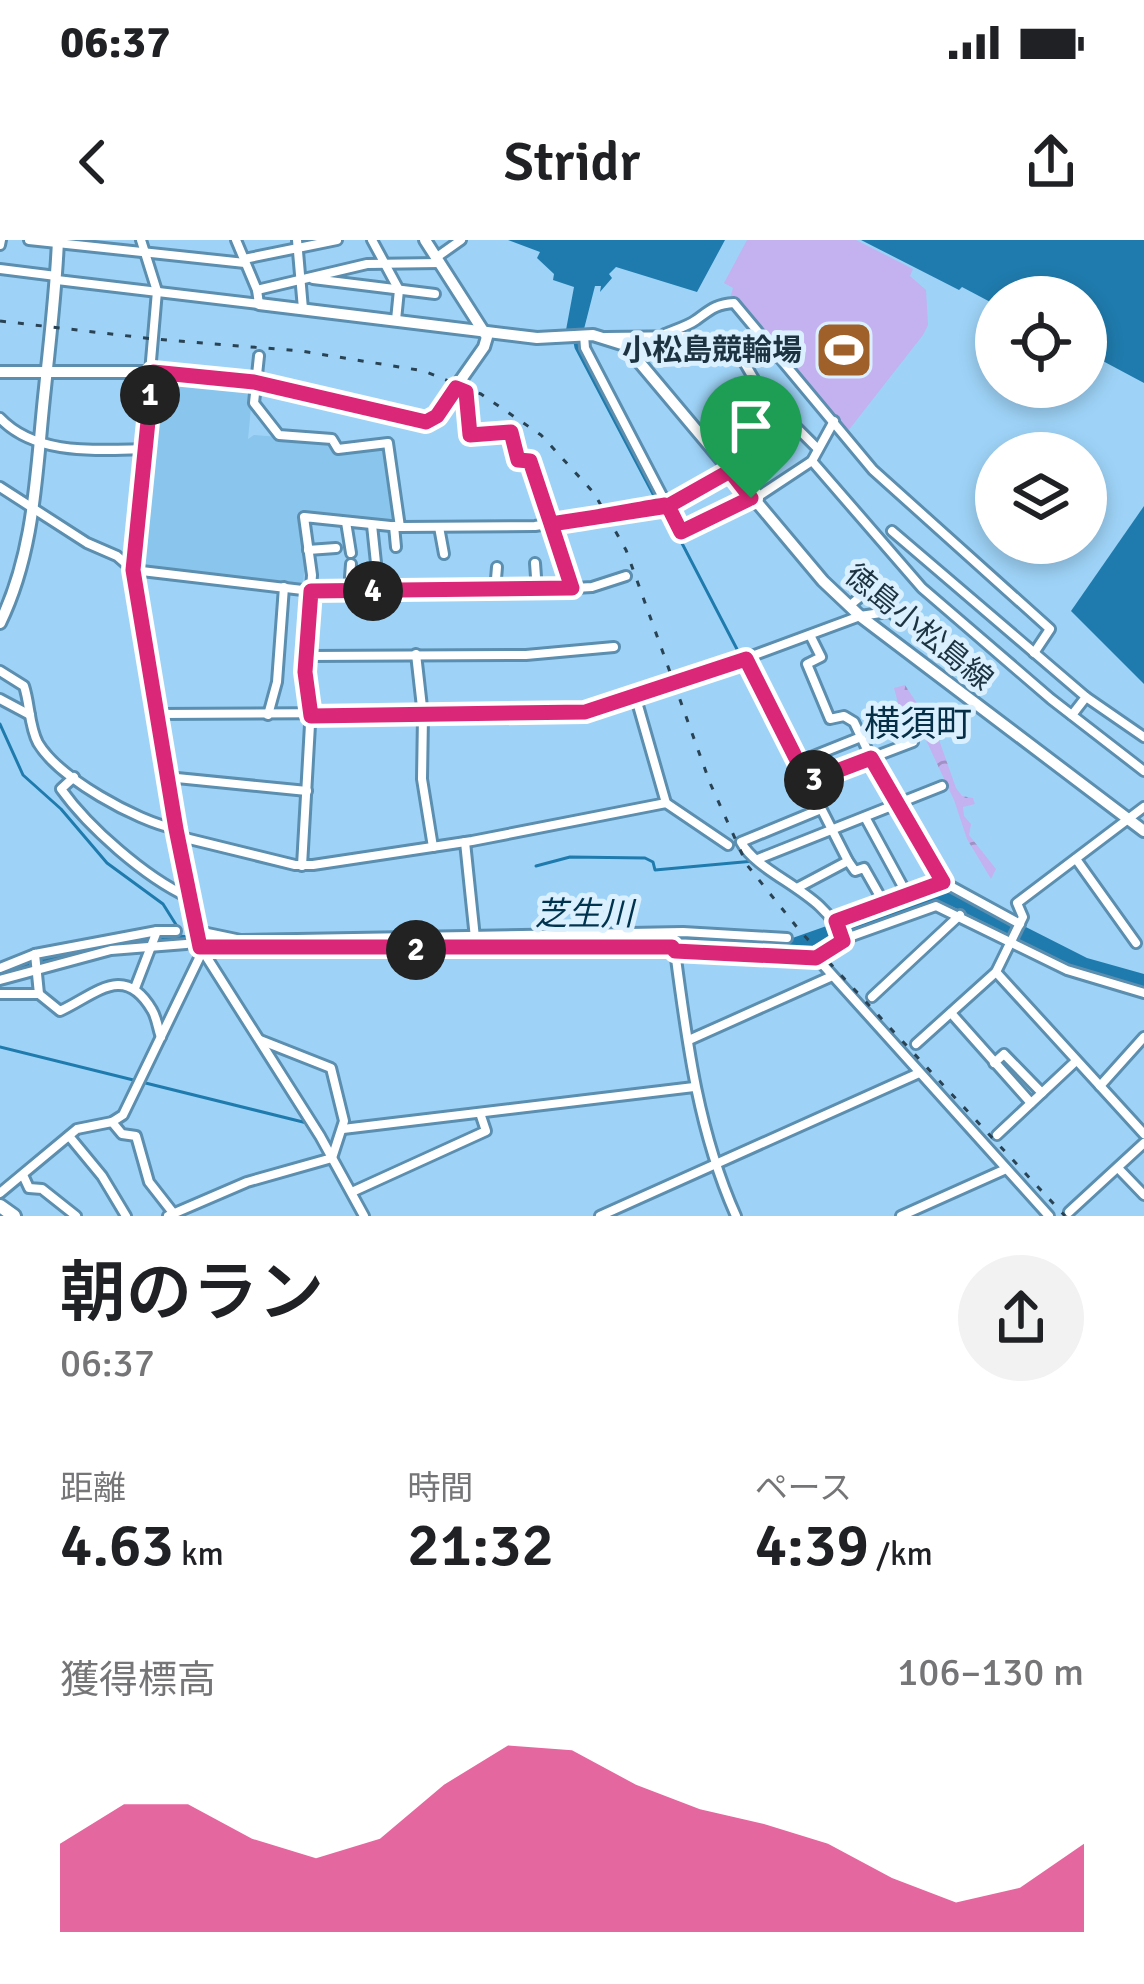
<!DOCTYPE html>
<html lang="ja">
<meta charset="utf-8">
<style>
body{margin:0;font-family:Signika,"Noto Sans JP",sans-serif;background:#f2f2f2;color:#202124;height:100vh;display:flex;flex-direction:column;font-size:45px;white-space:nowrap}
*{box-sizing:border-box;margin:0}
p{font-size:39px;color:#757577}
.icon{flex:none;width:66px;height:66px;fill:none;stroke:currentColor;stroke-width:2;stroke-linecap:round;stroke-linejoin:round}
.map{position:relative;height:976px;overflow:hidden}
.details{display:flex;flex-direction:column;background:#fff;flex:1}
.details>*{flex:none}
.controls{position:absolute;left:975px;top:36px;display:grid;gap:24px}
.controls a{display:grid;place-items:center;width:132px;height:132px;border-radius:50%;background:#fff;box-shadow:0 6px 18px #0003;font-size:60px}
.pin{position:absolute;display:grid;place-items:center;width:102px;height:102px;color:#fff;margin:-123px -51px;border-radius:50% 50% 50% 0;rotate:-45deg;box-shadow:0 0 12px #0007}
.pin .icon{rotate:45deg}
.km{position:absolute;width:60px;height:60px;margin:-30px;border-radius:50%;background:#222;color:#fff;font-size:33px;line-height:60px;text-align:center}
.round{display:grid;place-items:center;flex:none;width:126px;height:126px;border-radius:63px;background:#f2f2f2}
.headline{display:flex;align-items:center;justify-content:space-between;height:204px;padding:0 60px}
h1{font-size:66px;font-weight:600;line-height:90px}
.metrics{display:grid;grid-template-columns:repeat(3,1fr);gap:18px;height:204px;padding:12px 60px}
.metrics div{display:grid;align-content:center}
.metrics b{font-size:60px;font-weight:600}
.metrics small{font-size:33px;font-weight:400}
.metrics p{font-size:33px}
.chart{height:336px;padding:24px 60px}
.chart p{display:flex;justify-content:space-between}
.chart svg{width:100%;height:216px;margin-top:12px;fill:#db2777;opacity:.7}
.status{display:flex;justify-content:space-between;align-items:center;height:84px;padding:0 60px;background:#fff;direction:ltr}
.status svg{height:33px;fill:currentColor}
header{display:flex;justify-content:space-between;align-items:center;height:156px;padding:0 60px;background:#fff;font-size:54px;font-weight:600}
.map>svg:first-child{display:block}
</style>
<div class="status"><b>06:37</b><svg viewBox="0 0 49 12"><path d="M0 12V9h3v3zM5 12V6h3v6zM10 12V3h3v9zM15 12V0h3v12zM26 1h20v11H26zM47 4h2v5h-2z"/></svg></div>
<header><svg class="icon" aria-label="back" viewBox="0 0 24 24"><path d="M15 5l-7 7 7 7"/></svg>Stridr<svg class="icon" aria-label="share" viewBox="0 0 24 24"><path d="M12 15V3M7 8l5-5 5 5M5 13v7h14v-7"/></svg></header>
<div class="map">
<svg width="1144" height="976" viewBox="0 0 1144 976">
<defs>
<pattern id="forest-crowns" width="20" height="18" patternUnits="userSpaceOnUse" patternTransform="scale(3)"><rect width="20" height="18" fill="#c4b1f0"/><path d="M2 6a3 3 0 1 1 6 0M12 15a3 3 0 1 1 6 0" fill="none" stroke="#9f91c4"/></pattern>
</defs>
<rect width="100%" height="100%" fill="#9ed3f7"/>
<path fill="#89c5ec" d="M158,137L253,146L248,199L254,195L331,201L336,210L387,205L397,284L300,274L302,305L309,328L304,332L303,346L141,326L152,168Z"/>
<path fill="#c4b1f0" d="M747,0H856L913,29L910,36L926,50L928,85L923,95L848,191L730,58L733,48L724,43Z"/>
<path fill="url(#forest-crowns)" d="M905,445L937,494L956,548L962,556L973,558L975,564L963,567L964,576L971,584L969,595L996,629L991,639L967,599L954,560L925,498L898,463L894,448Z"/>
<g fill="#1f7bad">
<path d="M508,0H725L697,52L616,27L609,34L612,38L600,52L601,46H595L584,89L566,90L574,47L553,40L554,34L537,18L540,12Z"/>
<path d="M861,0H1144V143L1086,112V57H996V65L962,47L959,50Z"/>
<path d="M1144,266V444L1071,371Z"/>
<path d="M943,645L1087,718L1144,734V747L1073,726L951,666L934,662L802,711L775,714L678,707L674,703L216,705C143,696 69,713 0,736V729L45,712L161,693L254,701L675,695L784,701Z"/>
</g>
<g fill="none" stroke-linecap="round" stroke-linejoin="round">
<g stroke="#1f7bad" stroke-width="3">
<path d="M659,259L740,415"/>
<path d="M640,456L672,448"/>
<path d="M595,472L631,460"/>
<path d="M324,478H418"/>
<path d="M427,478L568,476"/>
<path d="M0,484L23,535L61,569L107,623L163,664L180,691"/>
<path d="M881,574L893,571L938,644"/>
<path d="M536,626L570,617L645,618L653,622L655,630L754,621"/>
<path d="M0,807L307,883L319,903"/>
</g>
<path stroke="#1f7bad" stroke-width="9" d="M576,92L579,107L659,259"/>
<g stroke="#5b8eaf" stroke-width="14">
<g id="minor">
<path d="M29,0L245,23"/>
<path d="M141,0L157,51L133,330L199,705L320,896L364,976"/>
<path d="M297,0L303,69"/>
<path d="M372,0L399,50L396,80"/>
<path d="M0,5L1,0"/>
<path d="M437,17L461,0"/>
<path d="M244,19L337,0"/>
<path d="M0,29L56,36"/>
<path d="M313,39L435,54"/>
<path d="M57,40L259,64L257,50L236,0"/>
<path d="M257,50L367,24L440,23"/>
<path d="M665,94C674,90 688,86 696,80C710,70 716,64 734,63L873,230L1050,389L1034,413"/>
<path d="M584,95L585,108L681,292L751,258"/>
<path d="M606,97L692,96L707,106L737,110L762,153L818,209"/>
<path d="M259,116L254,163L279,195L332,199L338,209L388,203L400,287"/>
<path d="M456,148L466,152L471,195L509,191L518,220L530,221L572,348"/>
<path d="M0,178C36,216 97,210 145,209"/>
<path d="M812,221L922,348L1051,459L1144,531"/>
<path d="M0,247L87,303L117,316L133,330L311,351H523L592,347L626,336"/>
<path d="M753,260L812,221L834,181"/>
<path d="M346,282L351,313"/>
<path d="M372,285L376,323L373,351"/>
<path d="M394,286L396,307"/>
<path d="M439,287L444,314"/>
<path d="M892,291L1086,457L1072,475"/>
<path d="M308,310L336,308"/>
<path d="M535,323L537,351"/>
<path d="M349,351L351,324"/>
<path d="M495,351L497,327"/>
<path d="M849,366L871,348L894,375"/>
<path d="M810,395L821,417L807,424L830,479L844,476L854,482L883,543L943,642L1020,684"/>
<path d="M416,414L423,476L422,539L433,607"/>
<path d="M306,416L526,415L614,407"/>
<path d="M745,419L848,621L855,631L864,628L885,665"/>
<path d="M0,431L24,446C30,464 29,486 38,503C59,538 136,581 176,589"/>
<path d="M635,455L666,563"/>
<path d="M1086,457L1144,497"/>
<path d="M0,459L30,475"/>
<path d="M157,474L585,472L669,441L695,437L860,376L888,372"/>
<path d="M268,475L277,442L284,347"/>
<path d="M796,523L861,497"/>
<path d="M74,537L61,549C89,588 145,637 188,657"/>
<path d="M167,537L307,551"/>
<path d="M808,542L913,502"/>
<path d="M821,569L741,602C760,637 828,652 843,701"/>
<path d="M865,577L908,656"/>
<path d="M177,596L295,625H313L472,601L666,563L728,605"/>
<path d="M465,602L475,698"/>
<path d="M758,619L942,546"/>
<path d="M1076,619L1136,703"/>
<path d="M302,626L311,467L305,432L312,335L304,277L400,287L535,286L668,265L730,231"/>
<path d="M797,648L848,621"/>
<path d="M836,681L943,642"/>
<path d="M157,691H176"/>
<path d="M198,691L241,700L683,692L787,698"/>
<path d="M200,707H672L675,711L816,717L852,696L936,666L1067,730L1144,753"/>
<path d="M675,711C687,802 698,891 736,976"/>
<path d="M816,717L1049,976"/>
<path d="M0,728L35,714"/>
<path d="M996,732L1144,894"/>
<path d="M0,740L111,710L186,704"/>
<path d="M0,754H39L60,771C95,755 124,722 152,770C157,778 158,790 161,797"/>
<path d="M39,754L35,714L157,691L135,748"/>
<path d="M872,757L960,675"/>
<path d="M951,773L1031,863"/>
<path d="M689,800L830,737"/>
<path d="M916,804L996,732L1023,677L1017,663L1144,567"/>
<path d="M994,823L1004,814L1042,853"/>
<path d="M1100,846L1144,797"/>
<path d="M112,882L122,894L136,896L149,942L174,974"/>
<path d="M343,889L694,847"/>
<path d="M997,895L1076,821"/>
<path d="M69,896L102,936L126,976"/>
<path d="M1118,928L1144,955"/>
<path d="M23,935L29,948L42,949L76,976"/>
<path d="M352,952L486,891L480,873"/>
<path d="M0,953L77,889L112,882L123,875L202,712"/>
<path d="M1069,972L1144,903"/>
<path d="M168,976L247,942L332,918L344,881L331,828L260,800"/>
<path d="M600,976L919,833"/>
<path d="M901,976L1006,929"/>
</g>
</g>
<g stroke="#5b8eaf" stroke-width="16">
<g id="major">
<path d="M259,64L537,98L593,95L625,105L823,341L860,376L1144,591"/>
<path d="M0,132H153L254,142L419,182L432,181L484,107L487,97L425,0"/>
<path d="M0,383C36,309 36,228 45,148C50,98 56,50 58,0"/>
</g>
</g>
<g stroke="#5b8eaf" stroke-width="18">
<path id="highway" d="M0,966L14,976"/>
</g>
<use href="#minor" stroke="#fff" stroke-width="8"/>
<use href="#major" stroke="#fff" stroke-width="10"/>
<use href="#highway" stroke="#fff" stroke-width="12"/>
<path stroke="#2a4354" stroke-width="3" stroke-dasharray="6 12" stroke-linecap="butt" d="M0,81L154,99L301,111L424,131L481,154L541,195L594,253L626,310L710,543L747,625L800,691L1065,976"/>
</g>
<g fill="none" stroke-linecap="round" stroke-linejoin="round">
<g stroke="#fff" stroke-width="24">
<path id="route" d="M751,258L730,231L668,266L551,284L530,221L518,220L511,192L470,195L466,152L456,148L437,176L426,182L254,142L153,132L133,330L176,589L200,707H672L675,711L816,718L843,701L836,681L943,642L871,518L808,542L746,419L585,472L311,476L305,432L311,351L572,348L551,284C590,279 627,271 665,265L668,266L681,292L751,258"/>
</g>
<use href="#route" stroke="#db2777" stroke-width="15"/>
</g>
<defs>
<g id="stadium-square" transform="scale(3)"><rect x="-9" y="-9" width="18" height="18" rx="4" fill="#a06029" stroke="#dbf0ff"/><path d="M0-5a6.5 5 0 1 0 0 10a6.5 5 0 1 0 0-10ZM-3.5-1.8h7v3.6h-7Z" fill="#fff"/></g>
</defs>
<g fill-rule="evenodd">
<use href="#stadium-square" x="844" y="110"/>
</g>
<g text-anchor="middle" stroke-width="10" stroke-linejoin="round" paint-order="stroke">
<g font-size="30" font-weight="bold" fill="#1d3341" stroke="#dbf0ff" text-anchor="end">
<text x="802" y="120">小松島競輪場</text>
</g>
<g font-size="30" fill="#1d3341" stroke="#dbf0ff">
<text transform="translate(919 387) rotate(39)" y="10">徳島小松島線</text>
</g>
<g font-size="33" font-style="italic" fill="#00334d" stroke="#dbf0ff">
<text x="584" y="685">芝生川</text>
</g>
<g font-size="36" fill="#052f46" stroke="#dbf0ff">
<text x="918" y="496">横須町</text>
</g>
</g>
</svg>
<div class="controls">
<a><svg class="icon" aria-label="locate" viewBox="0 0 24 24"><circle cx="12" cy="12" r="6"/><path d="M12 2v4M12 18v4M2 12h4M18 12h4"/></svg></a>
<a><svg class="icon" aria-label="layers" viewBox="0 0 24 24"><path d="M12 4l9 5-9 5-9-5zM3 14l9 5 9-5"/></svg></a>
</div>
<div class="pin" style="left:751px;top:258px;background:#1e9e55"><svg class="icon" aria-label="arrive" viewBox="0 0 24 24"><path d="M6 21V4h12l-3 4 3 4H6"/></svg></div>
<b class="km" style="left:150px;top:155px">1</b>
<b class="km" style="left:416px;top:710px">2</b>
<b class="km" style="left:814px;top:540px">3</b>
<b class="km" style="left:373px;top:351px">4</b>
</div>
<section class="details">
<div class="headline"><div><h1>朝のラン</h1><p>06:37</p></div><a class="round"><svg class="icon" aria-label="share" viewBox="0 0 24 24"><path d="M12 15V3M7 8l5-5 5 5M5 13v7h14v-7"/></svg></a></div>
<div class="metrics">
<div><p>距離</p><b>4.63<small> km</small></b></div>
<div><p>時間</p><b>21:32</b></div>
<div><p>ペース</p><b>4:39<small> /km</small></b></div>
</div>
<div class="chart"><p><span>獲得標高</span>106–130 m</p>
<svg viewBox="0 0 160 44" preserveAspectRatio="none"><path d="M0 44V26L10 18L20 18L30 25L40 29L50 25L60 14L70 6L80 7L90 14L100 19L110 22L120 26L130 33L140 38L150 35L160 26V44z"/></svg>
</div>
</section>
